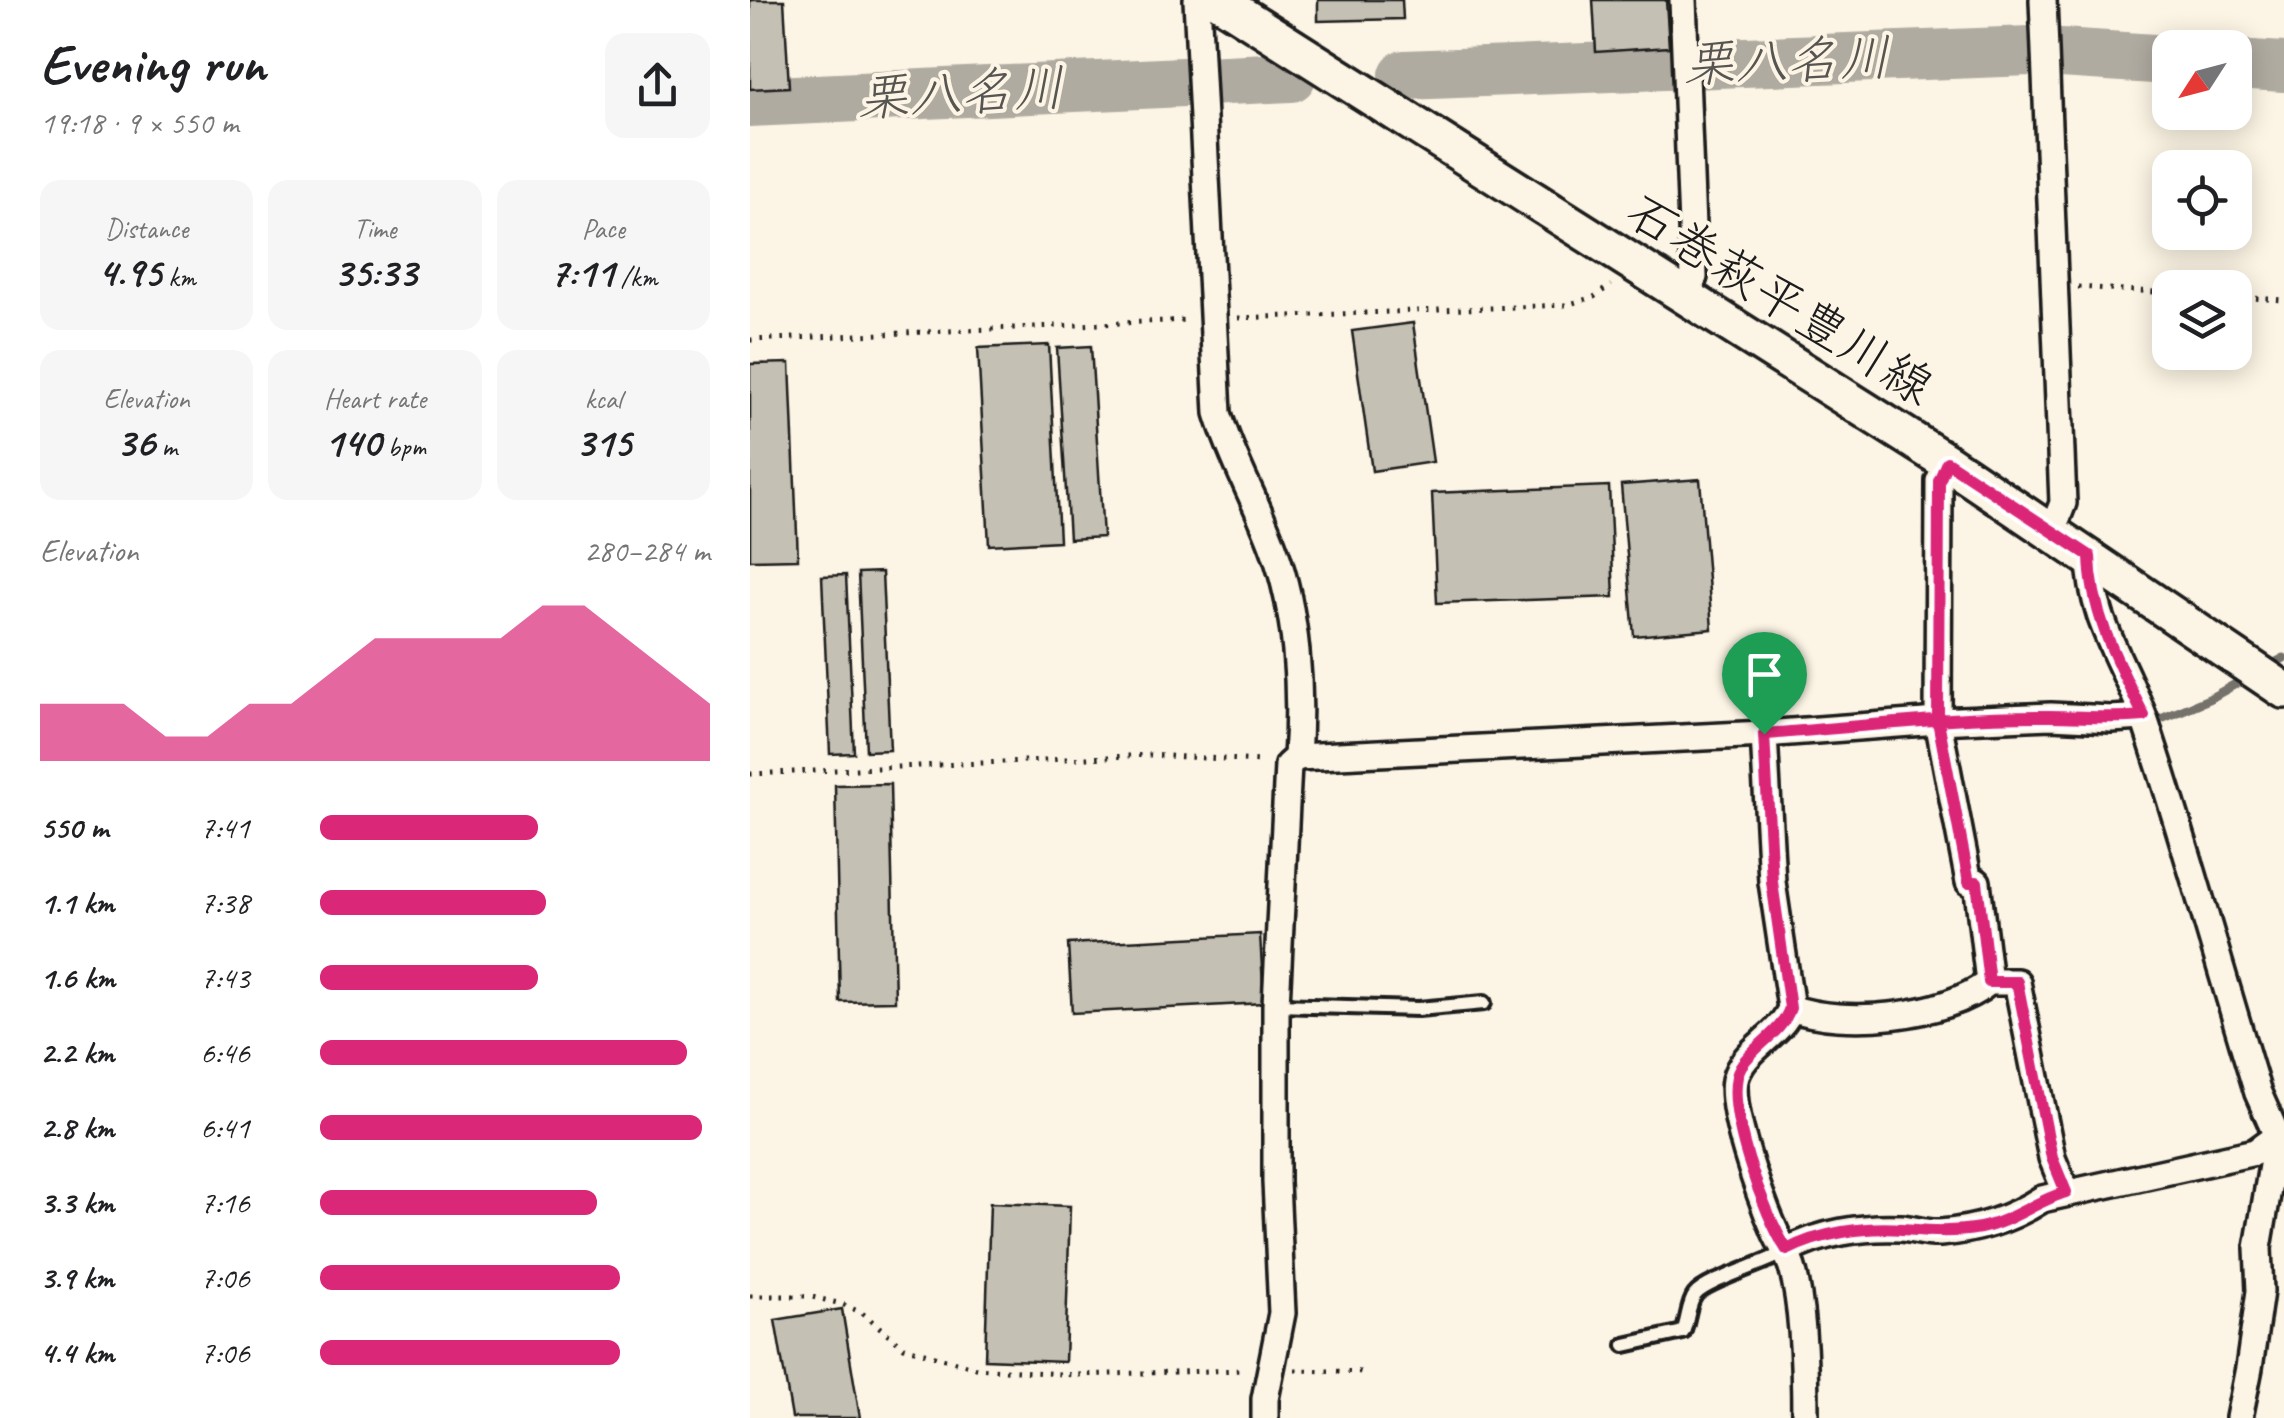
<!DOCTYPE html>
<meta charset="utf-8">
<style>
body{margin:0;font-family:Caveat,"Klee One",sans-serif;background:#f6f6f6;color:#202124;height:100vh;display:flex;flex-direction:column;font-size:38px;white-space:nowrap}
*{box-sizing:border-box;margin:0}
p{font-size:32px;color:#757577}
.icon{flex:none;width:55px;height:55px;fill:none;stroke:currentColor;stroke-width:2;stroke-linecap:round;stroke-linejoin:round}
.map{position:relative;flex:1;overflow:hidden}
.sheet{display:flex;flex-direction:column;background:#fff;width:750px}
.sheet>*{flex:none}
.needle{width:65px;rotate:234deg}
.tools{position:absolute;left:1402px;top:30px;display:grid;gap:20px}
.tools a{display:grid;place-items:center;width:100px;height:100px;border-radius:20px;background:#fff;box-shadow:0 5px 25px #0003;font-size:50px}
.pin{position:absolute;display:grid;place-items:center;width:85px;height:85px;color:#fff;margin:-102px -42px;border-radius:50% 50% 50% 0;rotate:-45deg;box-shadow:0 0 10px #0007}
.pin .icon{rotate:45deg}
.round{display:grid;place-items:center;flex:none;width:105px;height:105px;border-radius:20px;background:#f6f6f6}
.head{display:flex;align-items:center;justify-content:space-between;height:170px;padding:0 40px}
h1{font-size:55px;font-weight:700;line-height:75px}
.metrics{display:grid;grid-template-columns:repeat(3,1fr);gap:15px;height:170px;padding:10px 40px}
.metrics div{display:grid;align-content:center;border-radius:20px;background:#f6f6f6;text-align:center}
.metrics b{font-size:42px;font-weight:700}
.metrics small{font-size:28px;font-weight:400}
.metrics p{font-size:28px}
.chart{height:280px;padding:20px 40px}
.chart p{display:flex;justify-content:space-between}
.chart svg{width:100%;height:180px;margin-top:10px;fill:#db2777;opacity:.7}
ul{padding:0 40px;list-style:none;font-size:32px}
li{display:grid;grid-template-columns:160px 120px 1fr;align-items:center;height:75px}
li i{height:25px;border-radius:12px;background:#db2777}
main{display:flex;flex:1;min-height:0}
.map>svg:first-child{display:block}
</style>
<main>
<section class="sheet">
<div class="head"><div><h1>Evening run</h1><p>19:18 · 9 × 550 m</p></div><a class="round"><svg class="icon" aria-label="share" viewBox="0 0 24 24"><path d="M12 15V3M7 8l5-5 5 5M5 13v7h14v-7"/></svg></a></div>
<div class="metrics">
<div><p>Distance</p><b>4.95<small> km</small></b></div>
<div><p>Time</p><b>35:33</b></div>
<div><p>Pace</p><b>7:11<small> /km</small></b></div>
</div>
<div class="metrics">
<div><p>Elevation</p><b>36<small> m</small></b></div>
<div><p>Heart rate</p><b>140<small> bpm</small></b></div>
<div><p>kcal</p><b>315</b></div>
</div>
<div class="chart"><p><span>Elevation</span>280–284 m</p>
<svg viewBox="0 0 160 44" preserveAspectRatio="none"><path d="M0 44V30L10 30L20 30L30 38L40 38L50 30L60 30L70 22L80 14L90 14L100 14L110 14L120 6L130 6L140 14L150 22L160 30V44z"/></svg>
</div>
<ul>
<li><b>550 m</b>7:41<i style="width:56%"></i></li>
<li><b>1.1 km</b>7:38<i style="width:58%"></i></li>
<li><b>1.6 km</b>7:43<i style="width:56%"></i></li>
<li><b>2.2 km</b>6:46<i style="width:94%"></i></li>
<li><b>2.8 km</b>6:41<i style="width:98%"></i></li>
<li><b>3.3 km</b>7:16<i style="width:71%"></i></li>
<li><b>3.9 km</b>7:06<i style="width:77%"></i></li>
<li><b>4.4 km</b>7:06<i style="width:77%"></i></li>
</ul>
</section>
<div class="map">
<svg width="1534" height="1418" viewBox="0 0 1534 1418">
<rect width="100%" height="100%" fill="#fcf5e5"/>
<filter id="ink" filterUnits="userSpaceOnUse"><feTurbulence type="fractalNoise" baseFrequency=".01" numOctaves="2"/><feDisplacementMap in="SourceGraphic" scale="20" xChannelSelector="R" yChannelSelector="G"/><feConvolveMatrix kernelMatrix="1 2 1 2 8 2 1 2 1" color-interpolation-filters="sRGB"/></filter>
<g filter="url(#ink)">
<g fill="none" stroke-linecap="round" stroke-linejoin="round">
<g stroke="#75726c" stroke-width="9">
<path d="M1517,667L1534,658"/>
<path d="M1411,719L1459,699L1498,677"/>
</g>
<g stroke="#b0aba1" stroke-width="50">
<path d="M1485,64L1534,67"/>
<path d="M654,75L1280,51L1420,60"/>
<path d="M0,102L541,77"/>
</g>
</g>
<g fill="#c4c0b3" stroke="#1c1c1c" stroke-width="2.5">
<path d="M0,0H34L39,87L0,89Z"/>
<path d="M568,0H652L653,19L568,21Z"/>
<path d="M843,0H916L919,47L846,52Z"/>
<path d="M663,323L683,462L622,471L602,331Z"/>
<path d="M299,345L309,541L239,545L228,348Z"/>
<path d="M341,346L353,537L319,539L307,348Z"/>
<path d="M40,363L48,559L0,560V364Z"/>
<path d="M950,479L962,629L884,636L871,485Z"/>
<path d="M859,486L864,597L687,603L682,493Z"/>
<path d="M132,572L140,750L116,751L108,573Z"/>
<path d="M96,575L104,753L80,754L72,576Z"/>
<path d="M140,784L145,1001L90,1002L85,785Z"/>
<path d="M510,934L514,1003L322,1013L318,944Z"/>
<path d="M240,1203L320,1206L315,1362L235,1359Z"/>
<path d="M92,1309L110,1418H42L25,1320Z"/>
</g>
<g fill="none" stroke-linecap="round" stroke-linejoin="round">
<g stroke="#1c1c1c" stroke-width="20">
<g id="service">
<path d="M526,1005L668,1009L734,1003"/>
<path d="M875,1345L933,1332C938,1321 938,1304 945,1295C955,1281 1018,1263 1037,1251"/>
</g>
</g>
<g stroke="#1c1c1c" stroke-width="32">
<g id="minor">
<path d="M447,0L468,413C482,460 507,502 524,549C547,612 552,690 547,757L538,765L526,1005V1182L532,1313L515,1399V1418"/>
<path d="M933,0L944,277L937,296"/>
<path d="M1293,0L1313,503L1302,531"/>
<path d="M1197,462L1189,481L1188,721L1219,882H1227L1239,982"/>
<path d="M1340,557C1341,621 1375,663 1395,721C1436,844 1470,969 1508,1093L1527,1136L1534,1139"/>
<path d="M1014,734L1022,882L1041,1008"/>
<path d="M547,757L1014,734L1188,721L1301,716L1361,719L1393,717"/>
<path d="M1037,1251C1069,1233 1114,1226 1151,1228C1164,1229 1177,1234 1190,1233C1228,1230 1260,1220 1292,1199L1505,1152L1527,1136L1508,1248L1510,1291L1499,1368L1489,1418"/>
<path d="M1055,1418C1055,1375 1054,1313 1043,1271C1039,1255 1030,1244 1024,1229C1011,1199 979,1111 985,1080C992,1049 1030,1037 1041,1008C1093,1027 1195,1018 1239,982H1267L1302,1158L1316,1192"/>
</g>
</g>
<g stroke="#1c1c1c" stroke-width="42">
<path id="secondary" d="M468,0L1197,462L1534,690"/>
</g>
<g stroke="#1c1c1c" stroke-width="5" stroke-dasharray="2.5 8" stroke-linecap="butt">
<path d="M1328,287L1420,293"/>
<path d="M1485,297L1534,300"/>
<path d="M488,318L816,305L844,297L861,285"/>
<path d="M0,340L437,320"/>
<path d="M0,774L399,755L511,761"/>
<path d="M0,1296H58L92,1304L112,1313L154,1347L226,1368L325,1375L494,1370"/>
<path d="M545,1370L617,1372"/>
</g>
<use href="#service" stroke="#fcf5e5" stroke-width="12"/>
<use href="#minor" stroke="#fcf5e5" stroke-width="25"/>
<use href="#secondary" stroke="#fcf5e5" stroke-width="35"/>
</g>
</g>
<g fill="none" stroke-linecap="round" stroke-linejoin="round" filter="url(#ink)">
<g stroke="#fff" stroke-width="20">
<path id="route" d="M1014,734L1022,882L1040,1008C1031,1034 1006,1043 991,1066C970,1100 1016,1219 1037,1250C1069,1233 1115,1226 1152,1229C1179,1231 1202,1233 1230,1228C1261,1222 1286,1201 1316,1192L1302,1158L1267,982H1239L1227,882H1219L1188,721L1189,481L1197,462L1340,556C1341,615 1369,665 1394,716C1362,719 1332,716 1300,716C1205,715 1109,727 1014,734"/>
</g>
<use href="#route" stroke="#db2777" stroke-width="12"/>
</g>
<g text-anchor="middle" stroke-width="8" stroke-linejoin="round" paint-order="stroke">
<g font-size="50" fill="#1c1c1c" stroke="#fcf5e5">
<text transform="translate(1031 298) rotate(32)" y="18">石巻萩平豊川線</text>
</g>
<g font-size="52" font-style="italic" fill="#575551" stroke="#fcf5e5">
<text transform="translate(1037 60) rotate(-2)" y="18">栗八名川</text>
<text transform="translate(211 92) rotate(-3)" y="18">栗八名川</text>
</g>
</g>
</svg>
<div class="tools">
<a><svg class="needle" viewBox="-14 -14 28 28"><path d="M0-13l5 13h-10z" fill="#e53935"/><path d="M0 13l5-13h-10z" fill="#757577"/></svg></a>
<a><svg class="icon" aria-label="locate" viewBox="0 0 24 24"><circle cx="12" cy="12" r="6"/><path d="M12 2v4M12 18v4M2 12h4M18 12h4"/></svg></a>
<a><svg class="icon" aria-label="layers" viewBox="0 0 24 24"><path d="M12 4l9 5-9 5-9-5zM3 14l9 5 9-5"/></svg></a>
</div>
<div class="pin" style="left:1014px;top:734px;background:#1e9e55"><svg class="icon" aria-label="arrive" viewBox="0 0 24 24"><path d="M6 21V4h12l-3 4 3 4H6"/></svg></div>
</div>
</main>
